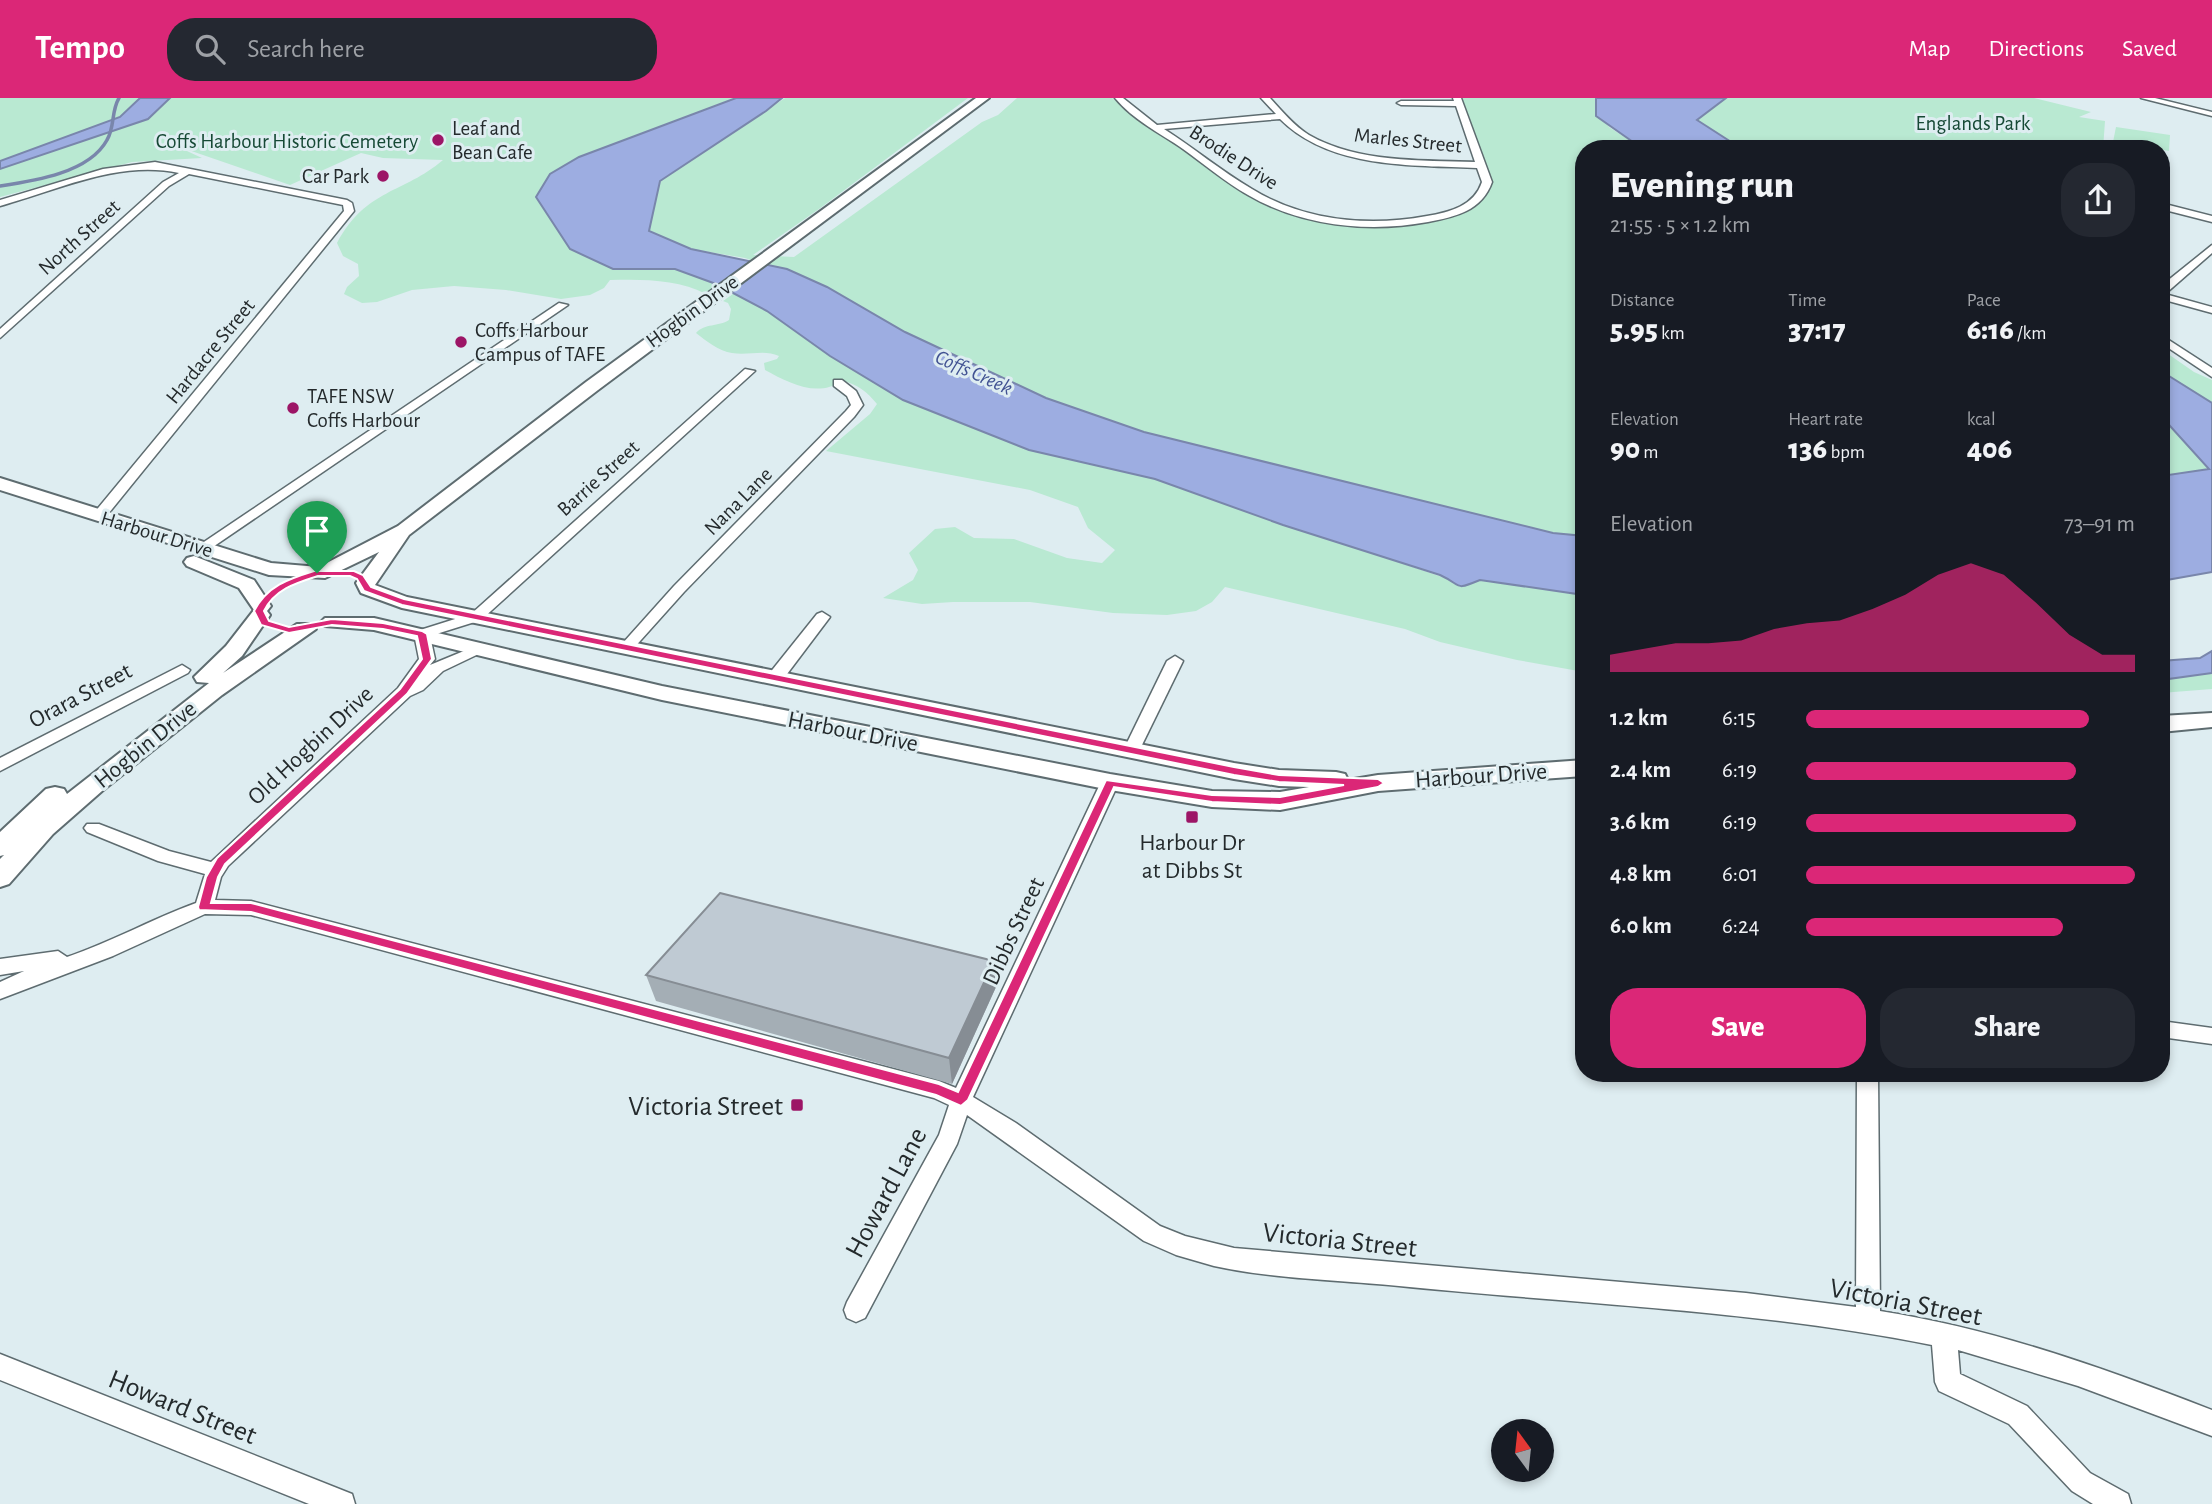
<!DOCTYPE html>
<meta charset="utf-8">
<style>
body{margin:0;font-family:"Alegreya Sans",sans-serif;background:#242831;color:#f1f3f6;height:100vh;display:flex;flex-direction:column;font-size:26px;white-space:nowrap}
*{box-sizing:border-box;margin:0}
p{font-size:23px;color:#9ea1a6}
.icon{flex:none;width:38px;height:38px;fill:none;stroke:currentColor;stroke-width:2;stroke-linecap:round;stroke-linejoin:round}
.map{position:relative;flex:1;overflow:hidden}
.drawer{position:absolute;left:1575px;top:42px;width:595px;height:942px;display:flex;flex-direction:column;background:#171b24;border-radius:28px;box-shadow:0 4px 10px #0003}
.drawer>*{flex:none}
.needle{width:46px;rotate:345deg}
.fabs{position:absolute;left:1491px;top:1321px;display:grid;gap:14px}
.fabs a{display:grid;place-items:center;width:63px;height:63px;border-radius:50%;background:#171b24;box-shadow:0 4px 10px #0003;font-size:35px}
.pin{position:absolute;display:grid;place-items:center;width:60px;height:60px;color:#fff;margin:-72px -30px;border-radius:50% 50% 50% 0;rotate:-45deg;box-shadow:0 0 7px #0007}
.pin .icon{rotate:45deg}
.round{display:grid;place-items:center;flex:none;width:74px;height:74px;border-radius:28px;background:#242831}
.head{display:flex;align-items:center;justify-content:space-between;height:119px;padding:0 35px}
h1{font-size:38px;font-weight:800;line-height:52px}
.metrics{display:grid;grid-template-columns:repeat(3,1fr);gap:10px;height:119px;padding:7px 35px}
.metrics div{display:grid;align-content:center}
.metrics b{font-size:30px;font-weight:800}
.metrics small{font-size:19px;font-weight:400}
.metrics p{font-size:19px}
.chart{height:196px;padding:14px 35px}
.chart p{display:flex;justify-content:space-between}
.chart svg{width:100%;height:126px;margin-top:7px;fill:#db2777;opacity:.7}
.button{display:flex;gap:14px;margin-top:auto;padding:14px 35px}
.button a{flex:1;height:80px;border-radius:28px;background:#db2777;color:#fff;font-size:28px;font-weight:800;line-height:80px;text-align:center}
.button a+a{background:#242831;color:#f1f3f6}
ul{padding:0 35px;list-style:none;font-size:23px}
li{display:grid;grid-template-columns:112px 84px 1fr;align-items:center;height:52px}
li i{height:18px;border-radius:9px;background:#db2777}
header{display:flex;align-items:center;gap:42px;box-sizing:border-box;height:98px;padding:0 35px;background:#db2777;color:#fff}
header strong{font-size:33px}
nav{display:flex;gap:38px;margin-inline-start:auto;font-size:24px}
.search{width:490px;height:63px;background:#242831;display:flex;align-items:center;gap:18px;box-sizing:border-box;padding:0 24px;border-radius:28px;color:#9ea1a6;font-size:26px}
.map>svg:first-child{display:block}
</style>
<header>
<strong>Tempo</strong>
<div class="search"><svg class="icon" aria-label="search" viewBox="0 0 24 24"><circle cx="10" cy="10" r="6"/><path d="M15 15l6 6"/></svg>Search here</div>
<nav><a>Map</a><a>Directions</a><a>Saved</a></nav>
</header>
<div class="map">
<svg width="2212" height="1406" viewBox="0 0 2212 1406">
<rect width="100%" height="100%" fill="#deedf1"/>
<g fill="#b9e9d2">
<path d="M0,0H140L120,19L0,63Z"/>
<path d="M169,0H736L579,59L613,171H675L718,187L706,196C678,181 641,181 610,182L604,190L590,197L561,201L506,192L454,188L412,192L377,204L362,205L344,196L347,189L359,178L358,166L343,158L337,145C367,90 403,96 443,62L383,60L361,55L290,87L174,47L202,60L132,64L0,99V71Z"/>
<path d="M785,0H968L819,111L753,157L794,159L982,24L998,17L1017,0H1112L1216,76L1287,112L1355,124L1425,122L1476,105L1487,84L1457,0H1596L1595,5L1609,29L1643,51H1584V438L1553,435L1144,334L1046,300L905,234L827,189L745,160L691,151L649,133L659,83Z"/>
<path d="M1726,0H2034L2091,14L2079,19L2105,23L2103,51H1742L1697,22Z"/>
<path d="M2116,29L2170,37L2169,53L2113,44Z"/>
<path d="M734,195L767,213L830,258L903,302L1029,352L1155,381L1448,481L1470,486L1480,482L1584,497V574L1517,562L1440,544L1405,531L1225,489L1212,504L1196,513L1167,517L1113,515L1030,504H953L922,506L883,500L913,482L918,472L909,455L935,431L955,429L974,440L1014,441L1067,460L1102,465L1115,452L1088,430L1078,409L1030,392L826,353L870,316L877,306C867,294 858,286 842,283C817,300 789,285 765,272L764,265L777,261L779,258C764,251 748,258 732,255C719,253 706,243 696,235C705,225 718,229 729,222L731,211L728,205L723,203Z"/>
<path d="M2161,251L2194,274L2212,282V305L2161,273Z"/>
<path d="M2161,318L2165,320L2209,371L2161,378Z"/>
<path d="M2212,575V591L2161,595V582Z"/>
</g>
<g fill="#9dade1" stroke="#7986ab" stroke-width="2">
<path d="M140,0H170L148,21L0,71V63L120,19Z"/>
<path d="M736,0H782L766,13L660,83L649,133L691,151L787,171L827,189L905,234L1046,300L1144,334L1553,435L1584,438V497L1480,482C1453,493 1464,488 1440,477L1283,427L1155,381L1029,352L903,302L830,258L767,213L716,186L675,171H613L570,151L536,99L550,76L579,59Z"/>
<path d="M1596,0H1726L1697,22L1742,51H1643L1596,18Z"/>
<path d="M2161,273L2212,305V474L2161,483V378L2209,371L2161,318Z"/>
<path d="M2212,553V575L2161,582V563L2200,560Z"/>
</g>
<g fill="none" stroke-linecap="round" stroke-linejoin="round">
<path stroke="#7986ab" stroke-width="3.5" d="M0,88C34,83 89,75 107,42C115,29 111,13 119,0"/>
<g stroke="#5e6c70" stroke-width="3">
<g id="street">
<path d="M1115,0H1123L1157,27L1276,16L1261,0H1270C1282,13 1294,28 1309,37C1358,65 1421,62 1475,64L1456,8L1401,7L1397,5L1401,3H1454L1453,0H1461L1492,84C1482,113 1455,119 1428,124C1368,135 1301,128 1248,97C1225,84 1204,66 1183,51C1160,35 1133,22 1115,0ZM1280,21C1330,71 1411,67 1477,70L1482,84C1474,108 1450,114 1427,118C1368,129 1304,123 1252,91C1221,73 1194,50 1164,31Z"/>
<path d="M2141,0H2155L2212,14V18Z"/>
<path d="M155,64L347,102L352,105L354,113L104,421L99,422L92,418L94,415L344,113L343,107L189,76L169,88L0,240V231L163,84L179,75C118,62 58,92 0,108V102L103,71Z"/>
<path d="M2161,105L2212,118V124L2161,111Z"/>
<path d="M2212,147V155L2165,196L2212,209V215L2161,201V188Z"/>
<path d="M559,205L568,207L207,453H197L195,450Z"/>
<path d="M2161,237L2212,270V279L2161,245Z"/>
<path d="M745,271L755,273L481,522L430,538L435,561L430,567L476,548H486L489,551L443,573L423,592L410,598L228,768L221,779L215,802L251,803L939,983L956,990L1101,684L1110,678L1119,684L973,999L1016,1025L1160,1128L1185,1138L1234,1150L1746,1195L1856,1209L1857,975H1878L1880,1213C1995,1231 2104,1270 2212,1312V1338L2078,1288L1958,1252L1960,1276L2027,1308L2090,1375L2128,1396L2131,1406H2093L2072,1393L2009,1326L1939,1293L1935,1284L1932,1247C1757,1212 1577,1206 1399,1188C1338,1182 1274,1181 1214,1168L1176,1157L1144,1143L967,1017L957,1046L865,1220L856,1224L847,1220L844,1212L847,1204L939,1037L949,1007L934,1000L251,817L205,816L113,858L0,901V884L24,873L0,877V861L58,853L67,859C111,844 152,821 196,805L205,776L158,763L87,734L84,730L87,726H99L169,753L211,764L398,590L419,561L414,536L417,533L471,516Z"/>
<path d="M834,282H842L856,293L863,307L854,319L684,494L632,552H622L619,549L622,546L674,488L846,313L851,307L847,298L834,288Z"/>
<path d="M822,514L830,519L781,584H769L767,580L769,576L817,516Z"/>
<path d="M1175,558L1183,563L1139,653L1137,657H1125L1123,653L1167,563Z"/>
<path d="M182,567L190,572L188,575L0,673V660Z"/>
<path d="M2161,923L2212,930V946L2161,939Z"/>
<path d="M0,1256L352,1396L355,1406H309L0,1282Z"/>
</g>
</g>
<g stroke="#5e6c70" stroke-width="4">
<g id="secondary">
<path d="M976,0H989L598,292L409,437L375,487L407,499L1234,665L1279,672L1336,674L1345,676L1348,682L1378,677L1584,662V678L1378,693L1280,712L1212,709L1110,692L662,602L374,532L325,528L321,524L325,520H374L662,588L1110,676L1212,693L1280,694L1309,689L1279,688L1234,681L402,510L361,495L356,485L379,454L325,480L269,477L0,392V380L271,465L319,469L398,428L586,284Z"/>
<path d="M194,458L254,482L271,508L267,513L270,517L242,558L223,575L297,526H313L316,531L222,597L102,693L53,736L9,786L0,789V761L4,757L0,758V734L46,691L55,689L64,691L67,696L209,585L197,584L194,579L226,548L254,512L239,490L187,468L184,464L187,460Z"/>
<path d="M2212,615V629L2161,634V618Z"/>
</g>
</g>
<use href="#street" fill="#fff" fill-rule="evenodd"/>
<use href="#secondary" fill="#fff" fill-rule="evenodd"/>
</g>
<path fill="#a4aeb5" d="M646,877L996,889L952,986L656,903Z"/>
<path fill="#868d94" d="M994,863L996,889L952,986L949,960Z"/>
<path fill="#bfcad3" stroke="#868d94" stroke-width="2" d="M720,795L994,863L949,960L646,877Z"/>
<path fill="#db2777" stroke="#fff" stroke-width="2" fill-rule="evenodd" d="M314,473H354L363,477L371,489L404,501L1234,669L1279,677L1378,681L1384,685L1378,689L1280,707L1212,704L1114,689L968,1002L961,1008L936,997L251,814L199,812L198,809L206,779L217,760L400,591L422,561L417,538L383,531L332,527L289,535L261,527L254,513C267,488 288,481 314,473ZM318,478H350L357,481L364,493L402,507L1234,677L1279,684L1344,687L1280,699L1212,697L1106,682L958,994L939,986L251,805H211L218,779L225,766L407,596L432,561L427,536L422,533L383,525L332,521L289,529L269,523L264,513C275,491 296,485 318,478Z"/>
<g fill="#9c1566" stroke="#deedf1" stroke-width="2.5">
<circle cx="438" cy="42" r="7"/>
<circle cx="383" cy="78" r="7"/>
<circle cx="461" cy="244" r="7"/>
<circle cx="293" cy="310" r="7"/>
<rect x="1185" y="712" width="14" height="14" rx="3.5"/>
<rect x="790" y="1000" width="14" height="14" rx="3.5"/>
</g>
<g text-anchor="middle" stroke-width="6" stroke-linejoin="round" paint-order="stroke">
<g font-size="21" fill="#164935" stroke="#deedf1">
<text x="1973" y="32">Englands Park</text>
<text x="287" y="50">Coffs Harbour Historic Cemetery</text>
</g>
<g font-size="21" fill="#242a2c" stroke="#deedf1" text-anchor="start">
<text x="452" y="37">Leaf and<tspan x="452" dy="24">Bean Cafe</tspan></text>
<text x="369" y="85" text-anchor="end">Car Park</text>
<text x="475" y="239">Coffs Harbour<tspan x="475" dy="24">Campus of TAFE</tspan></text>
<text x="307" y="305">TAFE NSW<tspan x="307" dy="24">Coffs Harbour</tspan></text>
</g>
<g font-size="21" fill="#242a2c" stroke="#deedf1">
<text transform="translate(1408 42) rotate(6)" y="7">Marles Street</text>
<text transform="translate(1234 59) rotate(33)" y="7">Brodie Drive</text>
<text transform="translate(79 139) rotate(-42)" y="7">North Street</text>
<text transform="translate(692 213) rotate(-36)" y="7">Hogbin Drive</text>
<text transform="translate(210 253) rotate(-51)" y="7">Hardacre Street</text>
<text transform="translate(598 380) rotate(-42)" y="7">Barrie Street</text>
<text transform="translate(738 403) rotate(-45)" y="7">Nana Lane</text>
<text transform="translate(157 436) rotate(17)" y="7">Harbour Drive</text>
</g>
<g font-size="21" font-style="italic" fill="#415292" stroke="#deedf1">
<text transform="translate(974 274) rotate(24)" y="7">Coffs Creek</text>
</g>
<g font-size="24" fill="#242a2c" stroke="#deedf1">
<text transform="translate(80 597) rotate(-28)" y="8">Orara Street</text>
<text transform="translate(853 633) rotate(11)" y="8">Harbour Drive</text>
<text transform="translate(145 646) rotate(-39)" y="8">Hogbin Drive</text>
<text transform="translate(310 647) rotate(-43)" y="8">Old Hogbin Drive</text>
<text transform="translate(1481 677) rotate(-4)" y="8">Harbour Drive</text>
<text transform="translate(1013 833) rotate(-65)" y="8">Dibbs Street</text>
</g>
<g font-size="24" fill="#242a2c" stroke="#deedf1">
<text x="1192" y="752">Harbour Dr<tspan x="1192" dy="28">at Dibbs St</tspan></text>
</g>
<g font-size="28" fill="#242a2c" stroke="#deedf1" text-anchor="end">
<text x="783" y="1017">Victoria Street</text>
</g>
<g font-size="28" fill="#242a2c" stroke="#deedf1">
<text transform="translate(885 1094) rotate(-62)" y="10">Howard Lane</text>
<text transform="translate(1340 1141) rotate(6)" y="10">Victoria Street</text>
<text transform="translate(1906 1203) rotate(11)" y="10">Victoria Street</text>
<text transform="translate(183 1308) rotate(22)" y="10">Howard Street</text>
</g>
</g>
</svg>
<div class="fabs">
<a><svg class="needle" viewBox="-14 -14 28 28"><path d="M0-13l5 13h-10z" fill="#e53935"/><path d="M0 13l5-13h-10z" fill="#9ea1a6"/></svg></a>
</div>
<div class="pin" style="left:317px;top:475px;background:#1e9e55"><svg class="icon" aria-label="arrive" viewBox="0 0 24 24"><path d="M6 21V4h12l-3 4 3 4H6"/></svg></div>
<section class="drawer">
<div class="head"><div><h1>Evening run</h1><p>21:55 · 5 × 1.2 km</p></div><a class="round"><svg class="icon" aria-label="share" viewBox="0 0 24 24"><path d="M12 15V3M7 8l5-5 5 5M5 13v7h14v-7"/></svg></a></div>
<div class="metrics">
<div><p>Distance</p><b>5.95<small> km</small></b></div>
<div><p>Time</p><b>37:17</b></div>
<div><p>Pace</p><b>6:16<small> /km</small></b></div>
</div>
<div class="metrics">
<div><p>Elevation</p><b>90<small> m</small></b></div>
<div><p>Heart rate</p><b>136<small> bpm</small></b></div>
<div><p>kcal</p><b>406</b></div>
</div>
<div class="chart"><p><span>Elevation</span>73–91 m</p>
<svg viewBox="0 0 160 44" preserveAspectRatio="none"><path d="M0 44V38L10 36L20 34L30 34L40 33L50 29L60 27L70 26L80 22L90 17L100 10L110 6L120 10L130 20L140 31L150 38L160 38V44z"/></svg>
</div>
<ul>
<li><b>1.2 km</b>6:15<i style="width:86%"></i></li>
<li><b>2.4 km</b>6:19<i style="width:82%"></i></li>
<li><b>3.6 km</b>6:19<i style="width:82%"></i></li>
<li><b>4.8 km</b>6:01<i style="width:100%"></i></li>
<li><b>6.0 km</b>6:24<i style="width:78%"></i></li>
</ul>
<div class="button"><a>Save</a><a>Share</a></div>
</section>
</div>
